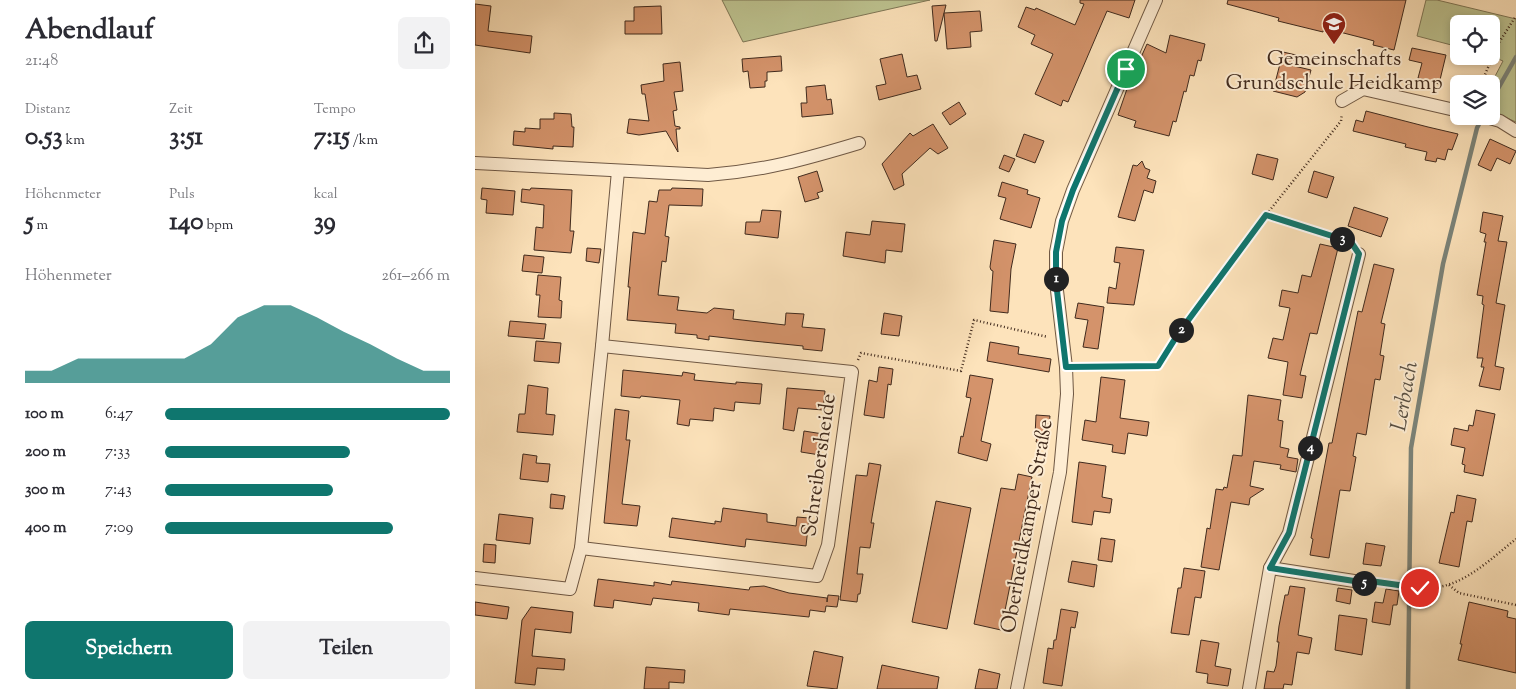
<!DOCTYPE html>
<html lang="de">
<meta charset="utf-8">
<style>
body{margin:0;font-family:"Sorts Mill Goudy",serif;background:#f2f2f3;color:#2b2b33;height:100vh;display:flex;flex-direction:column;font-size:19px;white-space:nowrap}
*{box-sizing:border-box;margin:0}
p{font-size:16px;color:#7c7c81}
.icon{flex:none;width:28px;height:28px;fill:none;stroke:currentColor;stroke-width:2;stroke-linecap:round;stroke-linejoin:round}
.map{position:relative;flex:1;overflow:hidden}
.sheet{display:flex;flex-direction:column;background:#fff;width:475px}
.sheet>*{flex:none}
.controls{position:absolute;left:975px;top:15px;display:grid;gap:10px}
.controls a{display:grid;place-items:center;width:50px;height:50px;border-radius:8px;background:#fff;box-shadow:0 2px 8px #0003;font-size:25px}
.pin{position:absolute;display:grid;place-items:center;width:42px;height:42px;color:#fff;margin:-21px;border:2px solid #fff;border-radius:50%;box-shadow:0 1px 5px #0007}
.km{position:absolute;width:25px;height:25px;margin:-12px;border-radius:50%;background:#222;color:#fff;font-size:14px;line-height:25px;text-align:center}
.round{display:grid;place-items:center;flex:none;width:52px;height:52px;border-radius:8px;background:#f2f2f3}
.overview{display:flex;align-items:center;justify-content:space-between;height:85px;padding:0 25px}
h1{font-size:28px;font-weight:700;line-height:38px}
.figures{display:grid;grid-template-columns:repeat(3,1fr);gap:8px;height:85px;padding:5px 25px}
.figures div{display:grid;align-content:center}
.figures b{font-size:25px;font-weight:700}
.figures small{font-size:14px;font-weight:400}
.figures p{font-size:14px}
.chart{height:140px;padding:10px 25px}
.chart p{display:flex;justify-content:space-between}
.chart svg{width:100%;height:90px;margin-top:5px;fill:#0f766e;opacity:.7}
.action{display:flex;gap:10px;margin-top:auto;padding:10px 25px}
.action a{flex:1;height:58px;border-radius:8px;background:#0f766e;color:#fff;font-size:20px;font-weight:700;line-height:58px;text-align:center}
.action a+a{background:#f2f2f3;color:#2b2b33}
ul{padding:0 25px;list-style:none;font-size:16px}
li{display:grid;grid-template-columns:80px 60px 1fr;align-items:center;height:38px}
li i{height:12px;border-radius:6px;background:#0f766e}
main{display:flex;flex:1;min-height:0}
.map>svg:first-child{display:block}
</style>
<main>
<section class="sheet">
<div class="overview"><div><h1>Abendlauf</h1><p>21:48</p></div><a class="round"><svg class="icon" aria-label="share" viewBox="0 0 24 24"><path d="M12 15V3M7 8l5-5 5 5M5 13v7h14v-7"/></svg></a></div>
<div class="figures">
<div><p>Distanz</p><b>0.53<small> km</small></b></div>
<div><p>Zeit</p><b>3:51</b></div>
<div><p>Tempo</p><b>7:15<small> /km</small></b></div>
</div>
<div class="figures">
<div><p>Höhenmeter</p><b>5<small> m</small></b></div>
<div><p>Puls</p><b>140<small> bpm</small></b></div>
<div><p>kcal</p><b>39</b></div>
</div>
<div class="chart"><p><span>Höhenmeter</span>261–266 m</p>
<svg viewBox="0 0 160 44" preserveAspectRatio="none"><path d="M0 44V38L10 38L20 32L30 32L40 32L50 32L60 32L70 25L80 12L90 6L100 6L110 12L120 19L130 25L140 32L150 38L160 38V44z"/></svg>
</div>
<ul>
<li><b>100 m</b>6:47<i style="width:100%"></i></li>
<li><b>200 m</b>7:33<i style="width:65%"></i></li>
<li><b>300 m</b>7:43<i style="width:59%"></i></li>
<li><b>400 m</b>7:09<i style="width:80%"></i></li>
</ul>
<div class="action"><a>Speichern</a><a>Teilen</a></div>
</section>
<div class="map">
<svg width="1041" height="689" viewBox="0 0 1041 689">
<rect width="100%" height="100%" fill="#fde3bb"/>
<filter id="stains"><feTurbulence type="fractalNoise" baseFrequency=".004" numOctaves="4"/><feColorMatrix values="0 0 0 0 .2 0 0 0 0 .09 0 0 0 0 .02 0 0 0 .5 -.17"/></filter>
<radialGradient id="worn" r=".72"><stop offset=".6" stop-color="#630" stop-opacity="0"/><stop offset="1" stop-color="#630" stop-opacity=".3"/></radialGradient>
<g fill="#bec491" stroke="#7f7757">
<path d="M247,0H455L268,42Z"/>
<path d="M951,0H962L1041,19V122L1016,111V84L1028,61L1016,56V24H984V47L942,36Z"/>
</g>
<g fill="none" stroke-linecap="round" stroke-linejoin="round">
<g stroke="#7a8278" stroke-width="4.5">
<path d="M1016,101L1041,57"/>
<path d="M933,689L936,448L968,264L1002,128L1008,116"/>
</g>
</g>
<g fill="#d4936b" stroke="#402a1d">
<path d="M605,0H660L654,18L632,11L593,102L588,100L586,106L560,94L578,54L556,44L560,35L543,27L551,7L560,10L561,8L600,25L609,4L605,3Z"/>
<path d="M753,0H931L919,50L898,45L899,41L892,39L849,28L848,32L803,21L804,18L752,4Z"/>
<path d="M0,4L16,6L13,31L57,36L55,53L0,45Z"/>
<path d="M471,5L462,41H460L457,6Z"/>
<path d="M186,6L187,34H150V21H159V7Z"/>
<path d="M505,11L507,31L495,32L496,47L472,49L469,13Z"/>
<path d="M695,35L730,44L726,61L723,60L719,76L715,75L711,92L709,91L701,122L698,121L694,136L659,127L661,121L643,115L653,86L672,44L691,53Z"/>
<path d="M937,48L971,55L964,84L943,78L947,63L934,60Z"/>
<path d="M808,52L821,55L819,66L836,70L830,92L822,97L798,91Z"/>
<path d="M427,54L432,77L442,75L446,89L404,100L401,86L411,84L405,59Z"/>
<path d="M306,56L307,71L292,72V81H290V87L275,88L273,71L268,72L267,59Z"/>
<path d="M205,62L208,91L199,92L202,110L198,111L200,126L205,127V129H201L203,152L191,131L164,135L152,133L154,119L174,121L170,94H167L166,85L189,81L188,64Z"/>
<path d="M350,85L352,100L356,99L358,114L327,117L326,103H332L331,87Z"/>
<path d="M484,102L491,114L475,125L467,113Z"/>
<path d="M891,111L953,127L983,134L977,150L973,149L970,160L962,158L961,162L950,160L952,152L930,147L931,144L878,131L881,120L888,122Z"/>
<path d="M79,113L96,114L97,127H99L98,147L78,146V149L38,145L39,131L50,132V128L65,129V119H79Z"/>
<path d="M458,124L473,148L463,154L455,148L427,174L429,185L419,190L407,164L435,133L438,136Z"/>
<path d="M549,134L569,141L560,163L541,156Z"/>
<path d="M1015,139L1041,151L1035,164L1022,158L1016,171L1003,165Z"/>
<path d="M782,154L803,159L798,180L777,174Z"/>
<path d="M529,155L540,159L534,172L524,168Z"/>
<path d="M667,161L670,168L675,170L672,178L681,181L678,193L669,190L660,221L643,217L658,165L662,166Z"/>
<path d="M342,171L348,191L342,193L344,198L330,202L323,177Z"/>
<path d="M839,171L859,177L852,198L833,192Z"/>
<path d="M527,182L553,190L552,194L565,198L556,228L525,219L531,198L523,196Z"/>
<path d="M7,188L40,191L38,215L11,213L12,200L6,199Z"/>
<path d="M56,188L97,190L95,231H99L96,253L59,250L61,227L68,228L69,205L46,202L47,189L55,190Z"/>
<path d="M197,188L228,189L227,206L194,205L190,236L194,237L191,262L187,261L183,295L204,297L202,310L232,313L239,308L259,310L258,319L310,325L311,313L329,314L327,327L350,329L347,351L328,349V346L278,341L234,336V340L222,338V335L200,333L201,324L152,320L155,287H153L158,232L170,234L174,201L182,202L184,190H196Z"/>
<path d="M879,207L913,218L906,237L873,226Z"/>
<path d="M287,210L306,211L303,238L270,234L271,222H285Z"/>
<path d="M1008,212L1028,216L1023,241L1032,242L1021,303L1030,305L1020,366L1029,368L1025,390L1004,386L1009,367H1006L1008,358H1002L1009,305L1007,304L1008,296L1002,295L1011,242H1009L1011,234L1005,232Z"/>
<path d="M397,221L430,224L427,252L411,250L410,263L368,256L371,232L395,235Z"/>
<path d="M519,240L541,244L536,269L533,313L515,311L518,271L516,270L515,267Z"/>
<path d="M845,244L863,248L842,334L835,333L825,375L831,376L827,398L808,395L813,362L793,358L798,338L808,340L815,308L804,306L807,290L823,293L827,275L836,277Z"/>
<path d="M641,247L669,250L659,305L632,303L634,287L641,289L643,275L645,263L639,262Z"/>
<path d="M112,248L126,249L124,263L111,261Z"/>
<path d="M49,255L69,257L67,273L47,271Z"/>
<path d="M899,264L919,269L906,323L910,324L905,355L909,356L905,380L900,379L891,435L882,433L878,456L881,457L875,491L865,490L854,558L835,555L838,539L836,538L854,443H857L883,311L887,312Z"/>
<path d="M63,275L86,277L84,300L87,301L86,318L63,317L65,295H61Z"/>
<path d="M603,303L629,307L623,349L608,347L613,320L600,318Z"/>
<path d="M409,313L427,316L424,336L406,334Z"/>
<path d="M35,321L71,324L69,339L33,336Z"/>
<path d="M61,341L86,343L84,363L59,361Z"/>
<path d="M515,342L544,347L543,354L576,359L574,372L512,361Z"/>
<path d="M404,367L418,369L416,385L413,384L409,418L389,415L394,380L402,382Z"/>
<path d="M148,370L207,376L208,372L220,374L219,380L261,384V382L287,384L285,404L260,402L259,411L239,408L238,421L215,419L214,426L202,424L205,400L166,396L165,398L146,396Z"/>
<path d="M495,375L518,379L506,441L516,444L512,461L483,453L486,436L488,437L496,398L491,397Z"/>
<path d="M626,377L650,380L645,418L674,422L672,436L653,433L650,454L637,452L638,445L607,440L610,420L621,422Z"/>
<path d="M53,385L73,388L71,414L80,415L78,435L42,432L44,414H50Z"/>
<path d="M312,388L350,391L348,410L323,408L319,431L308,429Z"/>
<path d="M773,395L806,400L803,420L808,421L805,447L814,449L812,457L823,459L821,472L805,469L806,465L779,461L775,486L789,489L775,498L774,505L756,502L744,570L726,567L732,528L735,529L741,489L748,490L749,487L752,488L758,455L767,456Z"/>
<path d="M140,409L154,411L151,440H155L147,504L165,506L162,526L129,523Z"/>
<path d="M1001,410L1020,414L1008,476L989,472L990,465L987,464L990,448L976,445L979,428L993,431L994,425L998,426Z"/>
<path d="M561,415L575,416L572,443L561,442L562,437L560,436Z"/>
<path d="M329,431L348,434L345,455L326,452Z"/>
<path d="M48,454L62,456L61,463L75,464L73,482L45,479Z"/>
<path d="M604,462L631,466L627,497L637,499L635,513L619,511L617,525L597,522Z"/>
<path d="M394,463L406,465L396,523H399L395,548L385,547L382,574H388L385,594H383L382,602L365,600L381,475L392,476Z"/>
<path d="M543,474L557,477L526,630L499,624L526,488L540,490Z"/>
<path d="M76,494L90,496L88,509L75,508Z"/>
<path d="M982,495L1001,499L997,522L992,521L984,567L964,563L976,512L979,513Z"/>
<path d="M461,501L496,508L472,629L437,622Z"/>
<path d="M248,508L292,514V522L321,526L322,517L334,518L331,546L271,539L270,547L194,537L197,518L240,524V521L246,522Z"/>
<path d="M24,514L58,518L55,544L21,540Z"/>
<path d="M626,538L640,540L637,562L623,560Z"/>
<path d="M891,543L910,546L906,566L888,564Z"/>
<path d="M9,544L21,545L20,563L8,562Z"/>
<path d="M597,561L622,565L619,587L593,582Z"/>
<path d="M709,568L730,571L726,598L720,597L714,635L696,633L703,588H706Z"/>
<path d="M123,579L179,586V582L196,585L197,581L274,590L275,587L289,586L314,593L352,598V602L353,595L364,596L362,607L351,606L350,612L335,610L334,617L255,609L254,615L223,611L224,603L178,598L176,605L139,600L138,608L119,606Z"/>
<path d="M815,586L830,588L823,635L837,638L834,654L822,652L817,685L809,684L808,689H789L792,671L799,672L801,666L804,642H802L804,626L810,595H813Z"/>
<path d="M863,588L877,590L875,604L861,601Z"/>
<path d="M911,589L924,591L922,605H918L915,625L897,622L900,602L908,603Z"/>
<path d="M0,602L34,607L32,619L0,615Z"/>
<path d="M994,602L1033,611L1032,617L1041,619V673L983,660L987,644H985Z"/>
<path d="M56,607L98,612L96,633L60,629L57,656L90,659L89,670L62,668L60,685L40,683L47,620Z"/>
<path d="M586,609L603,612L600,628L596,627L587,686L568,683L573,648L578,649L579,640H581Z"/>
<path d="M864,615L892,619L887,655L860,650Z"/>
<path d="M726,640L744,643L740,666L756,669L753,686L732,683L733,674L721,672Z"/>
<path d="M339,651L368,657L362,689L332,686Z"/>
<path d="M407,665L464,677L462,689H402Z"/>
<path d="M171,667L210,670L209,683L194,682V689H169Z"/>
<path d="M504,669L525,674L522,689H500Z"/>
</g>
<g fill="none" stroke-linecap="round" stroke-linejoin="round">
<g stroke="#6f5844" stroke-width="8">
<path id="lane" d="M591,367L683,366"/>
</g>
<g stroke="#6f5844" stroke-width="14">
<g id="street">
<path d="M867,101L888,89L984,111"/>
<path d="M1008,116L1025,121L1041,131"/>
<path d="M0,163L233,175C288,171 331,159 384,143"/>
<path d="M106,548L342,576L353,545L377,372L127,346L143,171"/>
<path d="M795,568L892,583"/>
<path d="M0,578L95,589L106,548L127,346"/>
<path d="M542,689L585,472L592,394L591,367L581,282V252L587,221L598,190L681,0"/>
<path d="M774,689L795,568L814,533L884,254"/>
</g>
</g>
<g stroke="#402a1d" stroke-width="2.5" stroke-dasharray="1 2.5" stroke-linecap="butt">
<path d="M1006,84L1023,44L1041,16"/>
<path d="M791,215L877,243"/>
<path d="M688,359L703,334L791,215L866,121L867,114"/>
<path d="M383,360L386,353L486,371L499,320L573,337"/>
<path d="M905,582C924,585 944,590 963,587C992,583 1018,557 1041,539"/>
<path d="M974,585L984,593L1041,605"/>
</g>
<use href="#lane" stroke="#feedd3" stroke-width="6"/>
<use href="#street" stroke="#feedd3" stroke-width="12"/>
</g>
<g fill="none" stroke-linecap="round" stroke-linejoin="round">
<g stroke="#fff" stroke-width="10">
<path id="route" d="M651,69L598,190L587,221L581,252V282L591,367L683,366L703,334L791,215L876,242L884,254L814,533L795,568L892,583L895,581L945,588"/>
</g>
<use href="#route" stroke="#0f766e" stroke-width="6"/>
</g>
<defs>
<g id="school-pin" transform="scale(1.25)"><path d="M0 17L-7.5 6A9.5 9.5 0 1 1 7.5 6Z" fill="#8f2418" stroke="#feedd3"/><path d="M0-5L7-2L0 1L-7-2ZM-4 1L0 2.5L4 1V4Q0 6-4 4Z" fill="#fff"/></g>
</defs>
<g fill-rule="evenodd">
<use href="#school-pin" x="859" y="24"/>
</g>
<g text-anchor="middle" stroke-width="4" stroke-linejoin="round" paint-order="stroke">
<g font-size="21" fill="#402a1d" stroke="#feedd3">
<text x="859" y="65">Gemeinschafts<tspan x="859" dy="24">Grundschule Heidkamp</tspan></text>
</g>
<g font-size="21" fill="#402a1d" stroke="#feedd3">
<text transform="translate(343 465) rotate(-82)" y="7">Schreibersheide</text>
<text transform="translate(551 526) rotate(-80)" y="7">Oberheidkamper Straße</text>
</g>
<g font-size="22" font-style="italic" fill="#584f43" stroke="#feedd3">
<text transform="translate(928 396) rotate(-80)" y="8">Lerbach</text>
</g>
</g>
<rect width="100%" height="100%" filter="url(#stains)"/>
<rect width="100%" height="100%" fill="url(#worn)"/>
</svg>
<div class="controls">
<a><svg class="icon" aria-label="locate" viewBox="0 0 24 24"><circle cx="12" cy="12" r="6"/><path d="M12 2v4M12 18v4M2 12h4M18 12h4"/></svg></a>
<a><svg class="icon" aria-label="layers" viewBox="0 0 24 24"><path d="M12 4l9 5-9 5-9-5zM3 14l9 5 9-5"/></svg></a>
</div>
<div class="pin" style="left:651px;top:69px;background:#1e9e55"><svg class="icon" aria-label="arrive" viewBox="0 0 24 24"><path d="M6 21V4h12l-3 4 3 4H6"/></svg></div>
<div class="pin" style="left:945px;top:588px;background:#d93025"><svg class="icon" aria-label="check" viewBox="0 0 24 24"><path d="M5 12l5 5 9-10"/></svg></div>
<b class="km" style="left:581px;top:279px">1</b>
<b class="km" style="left:706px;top:330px">2</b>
<b class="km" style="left:867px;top:239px">3</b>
<b class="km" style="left:835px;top:448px">4</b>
<b class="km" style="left:889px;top:583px">5</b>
</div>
</main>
